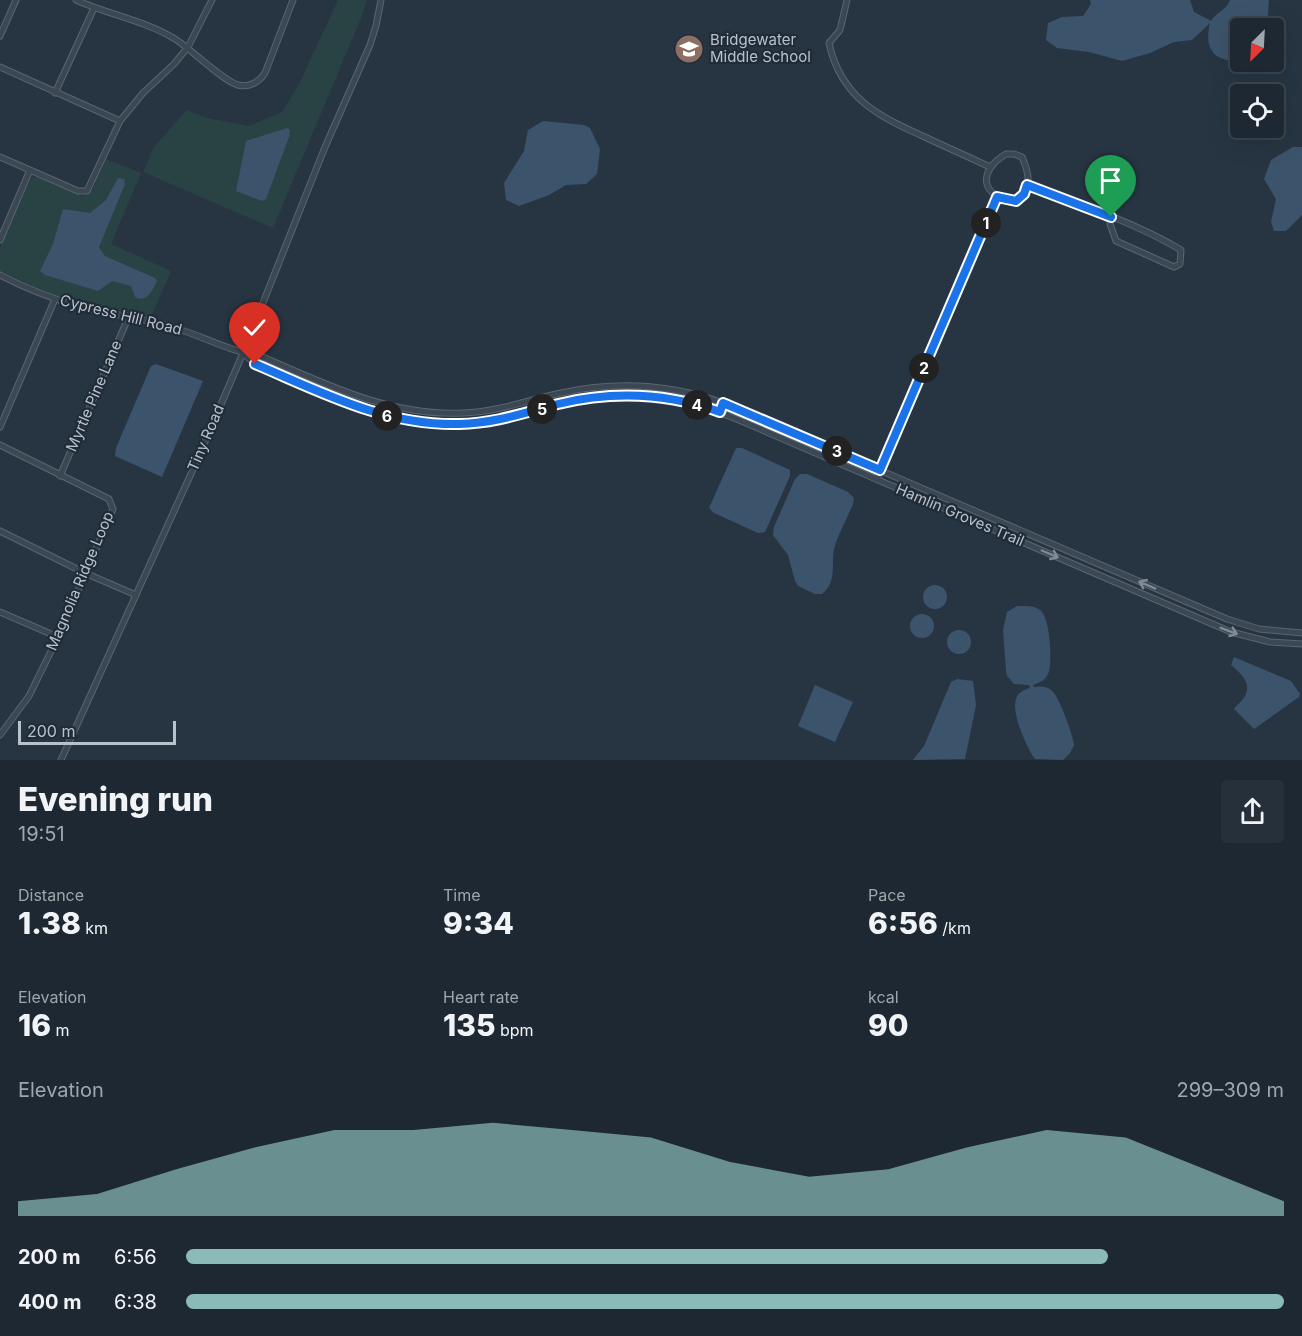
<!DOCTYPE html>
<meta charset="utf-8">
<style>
body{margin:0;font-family:Inter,sans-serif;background:#25303a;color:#f1f3f6;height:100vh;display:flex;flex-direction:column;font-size:22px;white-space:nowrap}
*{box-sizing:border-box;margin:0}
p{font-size:20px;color:#a0a6ac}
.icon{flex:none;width:33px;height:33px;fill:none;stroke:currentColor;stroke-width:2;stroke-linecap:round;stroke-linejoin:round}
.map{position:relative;height:760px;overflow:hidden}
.panel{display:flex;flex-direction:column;background:#1d2832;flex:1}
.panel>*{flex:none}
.needle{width:39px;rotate:204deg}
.fabs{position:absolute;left:1230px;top:18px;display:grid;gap:12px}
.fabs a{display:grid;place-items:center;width:54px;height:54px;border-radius:6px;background:#1d2832;box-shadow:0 6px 24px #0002,0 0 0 2px #3b444d;font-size:30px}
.scale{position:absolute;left:18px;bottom:15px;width:158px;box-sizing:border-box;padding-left:6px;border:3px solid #b8c2cc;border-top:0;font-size:16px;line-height:21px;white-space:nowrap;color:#b8c2cc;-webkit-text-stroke:4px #202c38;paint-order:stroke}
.pin{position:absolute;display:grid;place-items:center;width:51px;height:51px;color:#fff;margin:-62px -26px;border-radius:50% 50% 50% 0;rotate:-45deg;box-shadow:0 0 6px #0007}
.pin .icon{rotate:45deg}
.km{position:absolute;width:30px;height:30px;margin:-15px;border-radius:50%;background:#222;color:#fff;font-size:16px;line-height:30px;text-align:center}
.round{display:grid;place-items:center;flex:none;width:63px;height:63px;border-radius:6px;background:#25303a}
.head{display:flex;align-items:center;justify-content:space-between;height:102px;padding:0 18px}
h1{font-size:33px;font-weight:800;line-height:45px}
.metrics{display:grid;grid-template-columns:repeat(3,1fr);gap:9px;height:102px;padding:6px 18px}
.metrics div{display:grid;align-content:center}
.metrics b{font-size:30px;font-weight:800}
.metrics small{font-size:16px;font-weight:400}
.metrics p{font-size:16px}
.chart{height:168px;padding:12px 18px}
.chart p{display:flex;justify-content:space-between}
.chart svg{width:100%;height:108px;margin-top:6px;fill:#8bbbb9;opacity:.7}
ul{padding:0 18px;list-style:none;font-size:20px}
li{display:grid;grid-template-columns:96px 72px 1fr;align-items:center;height:45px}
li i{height:15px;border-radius:8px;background:#8bbbb9}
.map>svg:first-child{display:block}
</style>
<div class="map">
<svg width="1302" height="760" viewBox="0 0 1302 760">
<rect width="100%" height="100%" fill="#273543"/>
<g fill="#294344">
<path d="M338,0H367L361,18L273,228L143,172L154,147L187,110L207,118L249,126L282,112L299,84Z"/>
<path d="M106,159L141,173L111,244L171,271L151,317L69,300L41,290L0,271V248L31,178L37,177L83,196L93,189Z"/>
</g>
<g fill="#3c546b">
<path d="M1090,0H1190L1194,12L1211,21C1216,12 1226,11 1230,0H1269L1267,28H1240V61C1213,62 1204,48 1210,23L1192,40L1174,42L1150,53L1122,61L1089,52L1057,48L1046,40L1048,23L1062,17L1083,16L1091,4Z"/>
<path d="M543,121L584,125L590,128L600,149L597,174L586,184L566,185L549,195L519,206L506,200L504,183L524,151L528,130Z"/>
<path d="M287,128L290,130L289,137L266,199L262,201L236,191L246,141Z"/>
<path d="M1293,147H1302V215L1286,231H1274L1271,222L1276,199L1264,179L1271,160Z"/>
<path d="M118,178L124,179L125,184L99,247L105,256L155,278L157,281C152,291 147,303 135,297L131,286L112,281L98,291L45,275L40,271L53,244L63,209L90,213L106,200Z"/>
<path d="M156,364L203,381L162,477L115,456L116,448L151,366Z"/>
<path d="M736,448H742L790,470V476L765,532L758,533L714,513L709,508Z"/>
<path d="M800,474H807L848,492L854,498L853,504C847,519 838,534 834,549C831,566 837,582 822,594H815L798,586L795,581L788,555L773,535L774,527L795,479Z"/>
<circle cx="935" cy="597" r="12"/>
<path d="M1017,606C1025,606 1034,605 1040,610C1050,616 1053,664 1048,674C1045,681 1040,682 1033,685L1034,687C1041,686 1047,686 1052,691C1059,696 1073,735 1074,745L1070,753L1063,760L1035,759C1027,748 1011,713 1016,699C1018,692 1024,690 1030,688L1029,685L1014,684L1007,676L1006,671L1003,630L1007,612Z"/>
<circle cx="922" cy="626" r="12"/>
<circle cx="959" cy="642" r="12"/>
<path d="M1234,657L1291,681L1300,694L1299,697L1254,729L1234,709C1237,704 1244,700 1246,694C1251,681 1239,672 1231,665Z"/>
<path d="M957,679L973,681L976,705L965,759L913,760L924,746L951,682Z"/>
<path d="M815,685L853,702L835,742L798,726Z"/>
</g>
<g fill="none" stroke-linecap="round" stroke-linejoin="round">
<g stroke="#596570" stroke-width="7">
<g id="minor">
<path d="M76,0C107,14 146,21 175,39C191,49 223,81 238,85C249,88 259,82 265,73L293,0"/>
<path d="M847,0L840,30L829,43C841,99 880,117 927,138C948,148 969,157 990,167"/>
<path d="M0,36L16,0"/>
<path d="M0,67L120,121"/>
<path d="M55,93L94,8"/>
<path d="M1006,154H1014L1022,157C1030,175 1032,188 1016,201C980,198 977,171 1006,154Z"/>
<path d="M0,157L78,191H87L120,121L143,93L174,64L188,47L212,0"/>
<path d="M1027,185C1077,203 1136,223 1181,250L1180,264L1174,267L1116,241L1110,224L1111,217"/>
<path d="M0,240L30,170"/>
<path d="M0,275C25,288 53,299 81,307C112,315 144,318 175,328C203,336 230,352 258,355C323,383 390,417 463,413C497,412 528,400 561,393C616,381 670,384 723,403L1227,619L1259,629L1302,633"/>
<path d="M244,354L255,364C320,392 385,426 458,424C493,423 523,413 556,405C619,389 680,395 739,420L1231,632L1270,642L1302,644"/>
<path d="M0,427L55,299"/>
<path d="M0,445L109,499L113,509L58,637L29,696L0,735"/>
<path d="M60,476L129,316"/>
<path d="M877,479L997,197"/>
<path d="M0,531L85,573L136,595"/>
<path d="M0,612L58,637"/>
<path d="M61,760L195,465L243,353L325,147L370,45L376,26L381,0"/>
</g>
</g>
<use href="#minor" stroke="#3b4752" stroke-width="5"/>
</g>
<defs><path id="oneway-shaft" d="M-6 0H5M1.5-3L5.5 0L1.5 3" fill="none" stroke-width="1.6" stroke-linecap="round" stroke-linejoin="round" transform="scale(1.5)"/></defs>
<g stroke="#808b95">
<use href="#oneway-shaft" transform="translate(1050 554) rotate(23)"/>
<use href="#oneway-shaft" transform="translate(1147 585) rotate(-157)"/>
<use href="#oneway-shaft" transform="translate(1229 631) rotate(21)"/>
</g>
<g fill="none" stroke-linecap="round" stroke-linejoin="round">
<g stroke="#fff" stroke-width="12">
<path id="route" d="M255,364C321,392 385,426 459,424C496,423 523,413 558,404C612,391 667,393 720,412L723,403L880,470L997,197L1016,201L1024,194L1027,185L1111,217"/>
</g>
<use href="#route" stroke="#1a73e8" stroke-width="8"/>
</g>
<defs>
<g id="school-disc" transform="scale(1.5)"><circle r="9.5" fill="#8d6e63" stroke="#202c38"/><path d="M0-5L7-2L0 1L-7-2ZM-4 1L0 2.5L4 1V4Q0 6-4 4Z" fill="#fff"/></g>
</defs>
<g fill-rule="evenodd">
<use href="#school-disc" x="689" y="49"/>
</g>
<g text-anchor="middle" stroke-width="4.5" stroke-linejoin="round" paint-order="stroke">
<g font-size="15" fill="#b8c2cc" stroke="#202c38" text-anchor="start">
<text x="710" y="45">Bridgewater<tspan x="710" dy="17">Middle School</tspan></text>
</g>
<g font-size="15" fill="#b8c2cc" stroke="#202c38">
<text transform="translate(121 315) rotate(14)" y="5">Cypress Hill Road</text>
<text transform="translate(94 396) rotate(-67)" y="5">Myrtle Pine Lane</text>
<text transform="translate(206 438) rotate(-67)" y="5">Tiny Road</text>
<text transform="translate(960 515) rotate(23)" y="5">Hamlin Groves Trail</text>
<text transform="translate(80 581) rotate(-67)" y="5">Magnolia Ridge Loop</text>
</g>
</g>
</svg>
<div class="fabs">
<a><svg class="needle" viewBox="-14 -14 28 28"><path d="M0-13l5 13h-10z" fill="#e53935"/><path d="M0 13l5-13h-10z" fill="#a0a6ac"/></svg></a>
<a><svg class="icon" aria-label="locate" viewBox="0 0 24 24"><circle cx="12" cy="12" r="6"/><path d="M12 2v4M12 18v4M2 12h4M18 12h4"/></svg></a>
</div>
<div class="scale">200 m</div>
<div class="pin" style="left:1111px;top:217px;background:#1e9e55"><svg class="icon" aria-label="arrive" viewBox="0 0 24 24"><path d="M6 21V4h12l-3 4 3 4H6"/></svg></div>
<div class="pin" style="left:255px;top:364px;background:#d93025"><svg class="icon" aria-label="check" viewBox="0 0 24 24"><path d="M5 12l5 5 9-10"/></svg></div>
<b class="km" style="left:986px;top:223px">1</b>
<b class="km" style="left:924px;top:368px">2</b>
<b class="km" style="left:837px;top:451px">3</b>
<b class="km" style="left:697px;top:405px">4</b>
<b class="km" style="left:542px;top:409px">5</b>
<b class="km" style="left:387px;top:416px">6</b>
</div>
<section class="panel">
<div class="head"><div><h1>Evening run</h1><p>19:51</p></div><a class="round"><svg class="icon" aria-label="share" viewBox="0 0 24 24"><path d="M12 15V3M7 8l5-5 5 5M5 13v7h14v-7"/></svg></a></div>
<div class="metrics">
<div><p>Distance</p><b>1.38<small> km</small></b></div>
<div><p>Time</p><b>9:34</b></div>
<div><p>Pace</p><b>6:56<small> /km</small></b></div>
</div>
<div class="metrics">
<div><p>Elevation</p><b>16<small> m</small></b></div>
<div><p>Heart rate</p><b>135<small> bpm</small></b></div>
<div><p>kcal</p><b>90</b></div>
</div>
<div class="chart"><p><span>Elevation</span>299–309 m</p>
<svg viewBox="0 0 160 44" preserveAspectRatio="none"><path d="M0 44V38L10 35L20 25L30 16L40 9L50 9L60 6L70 9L80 12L90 22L100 28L110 25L120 16L130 9L140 12L150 25L160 38V44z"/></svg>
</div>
<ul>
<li><b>200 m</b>6:56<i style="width:84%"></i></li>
<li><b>400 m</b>6:38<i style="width:100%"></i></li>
</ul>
</section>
